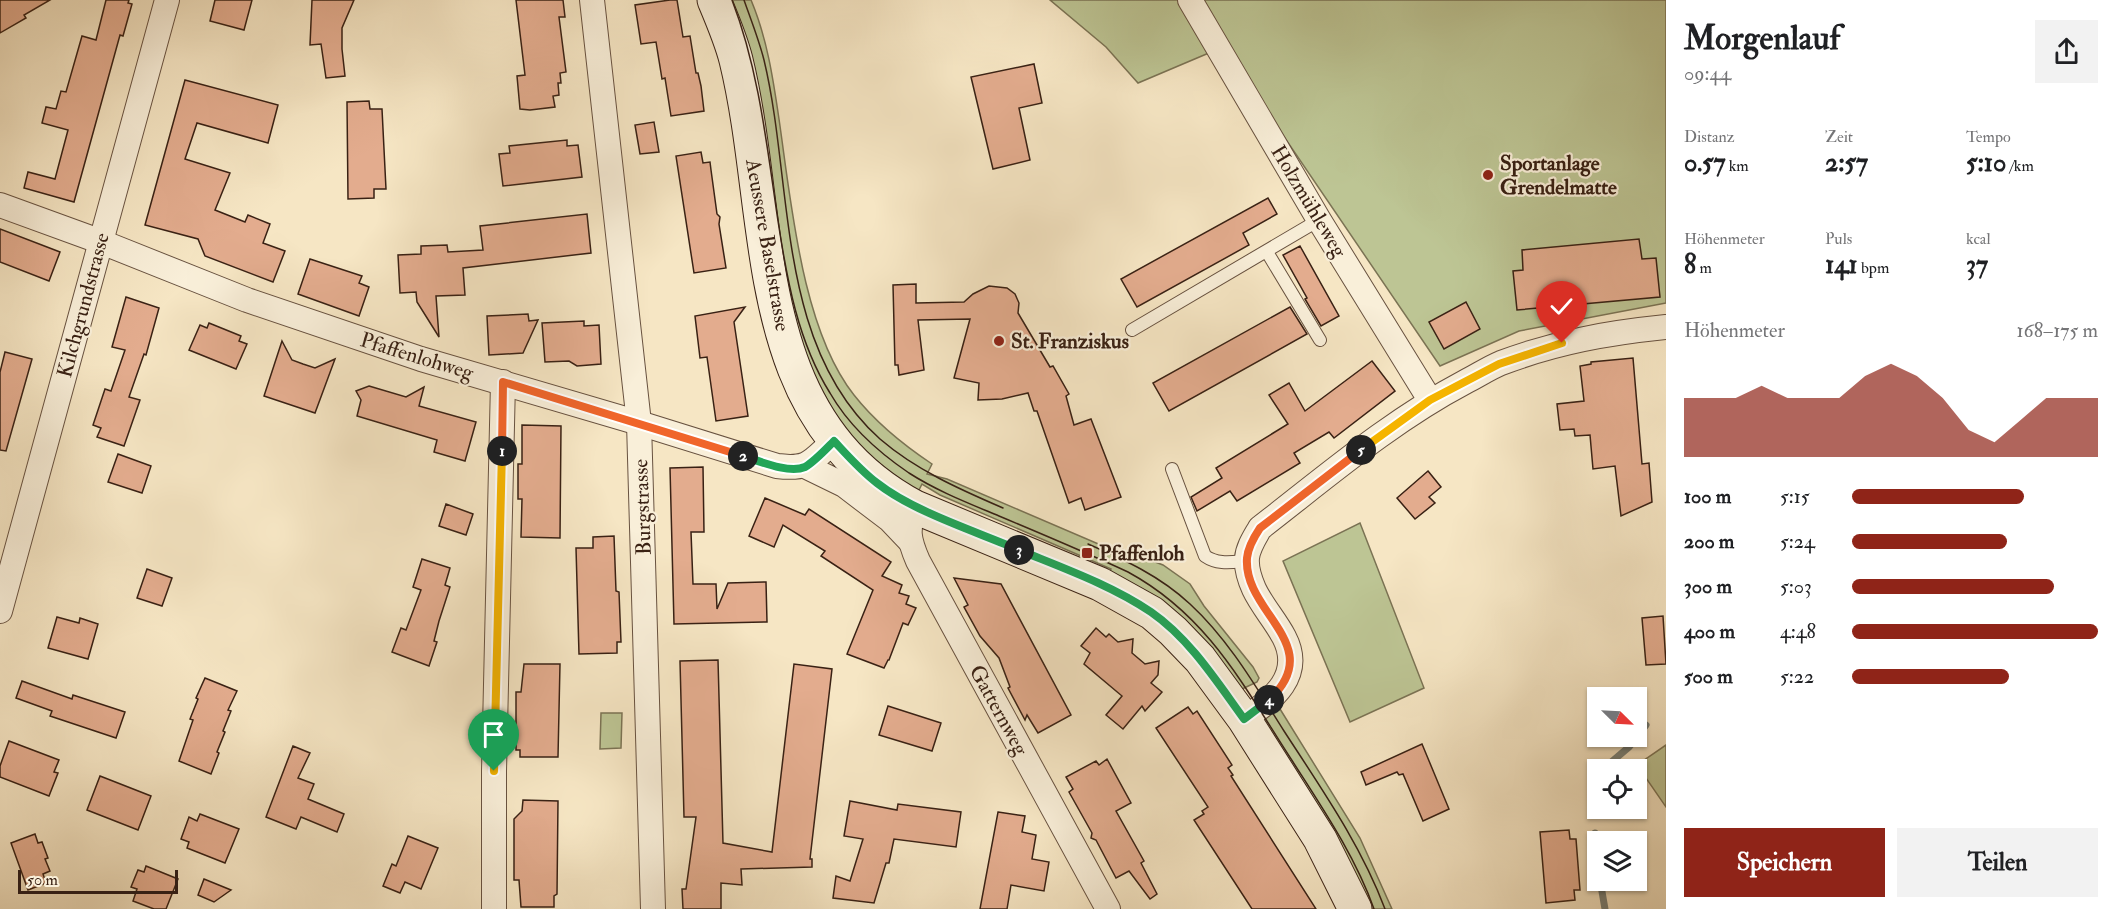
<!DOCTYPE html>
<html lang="de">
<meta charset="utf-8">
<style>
body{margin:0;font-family:"IM FELL Double Pica",serif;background:#f2f2f2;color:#202124;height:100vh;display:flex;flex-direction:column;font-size:22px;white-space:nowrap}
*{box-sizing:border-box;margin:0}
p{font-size:20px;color:#757577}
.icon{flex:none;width:33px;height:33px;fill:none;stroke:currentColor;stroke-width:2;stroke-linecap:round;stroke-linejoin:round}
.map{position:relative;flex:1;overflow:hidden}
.sheet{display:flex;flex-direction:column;background:#fff;width:450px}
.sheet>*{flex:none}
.needle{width:39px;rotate:114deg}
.buttons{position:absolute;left:1587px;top:687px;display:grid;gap:12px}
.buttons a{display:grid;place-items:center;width:60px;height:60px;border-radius:0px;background:#fff;box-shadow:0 2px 4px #0004;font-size:30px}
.scale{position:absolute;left:18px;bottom:15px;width:160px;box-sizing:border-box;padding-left:6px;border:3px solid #392114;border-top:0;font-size:16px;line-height:21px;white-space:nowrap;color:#392114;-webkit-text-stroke:4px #f9efd9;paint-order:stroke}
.pin{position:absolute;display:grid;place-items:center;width:51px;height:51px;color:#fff;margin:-62px -26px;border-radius:50% 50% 50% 0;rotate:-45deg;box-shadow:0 0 6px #0007}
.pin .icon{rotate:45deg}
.km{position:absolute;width:30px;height:30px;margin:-15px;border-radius:50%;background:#222;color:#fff;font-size:16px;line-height:30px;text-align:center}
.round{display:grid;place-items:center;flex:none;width:63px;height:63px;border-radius:0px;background:#f2f2f2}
.head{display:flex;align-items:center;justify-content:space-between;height:102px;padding:0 18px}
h1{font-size:33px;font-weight:700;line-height:45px}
.figures{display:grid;grid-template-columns:repeat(3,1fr);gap:9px;height:102px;padding:6px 18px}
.figures div{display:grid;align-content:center}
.figures b{font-size:26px;font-weight:700}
.figures small{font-size:16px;font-weight:400}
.figures p{font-size:16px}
.chart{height:168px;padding:12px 18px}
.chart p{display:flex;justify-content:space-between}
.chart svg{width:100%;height:108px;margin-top:6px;fill:#8f2418;opacity:.7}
.button{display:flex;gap:12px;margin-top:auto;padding:12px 18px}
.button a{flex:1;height:69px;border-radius:0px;background:#8f2418;color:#fff;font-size:24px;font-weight:700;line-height:69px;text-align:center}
.button a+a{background:#f2f2f2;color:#202124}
ul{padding:0 18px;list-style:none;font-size:20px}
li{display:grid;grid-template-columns:96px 72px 1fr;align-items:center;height:45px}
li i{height:15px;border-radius:8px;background:#8f2418}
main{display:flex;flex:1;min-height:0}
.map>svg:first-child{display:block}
</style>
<main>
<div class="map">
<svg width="1666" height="909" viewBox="0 0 1666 909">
<rect width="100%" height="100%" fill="#f6e6c4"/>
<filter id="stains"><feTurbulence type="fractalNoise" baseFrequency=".00333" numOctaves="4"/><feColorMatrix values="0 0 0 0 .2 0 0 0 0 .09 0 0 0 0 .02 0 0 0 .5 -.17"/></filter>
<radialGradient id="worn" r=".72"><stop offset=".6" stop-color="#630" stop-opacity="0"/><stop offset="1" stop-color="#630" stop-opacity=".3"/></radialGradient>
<g fill="#bdc594" stroke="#7b7354" stroke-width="1.5">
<path d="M723,0H751C767,38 773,78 779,119C791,201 802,330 854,395C876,423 902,444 932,464L927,474L947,479L1117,552L1119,548L1163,565L1190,584L1204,606L1253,667L1259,678L1257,682L1242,689L1109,575L1111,569L940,495L922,484L917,494L848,438L798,346Z"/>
<path d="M1050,0H1666V303L1519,331L1440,366L1223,47L1138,83L1106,47Z"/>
<path d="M1360,523L1424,688L1350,722L1283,561Z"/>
<path d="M1277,708L1280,709L1360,838L1392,909H1368L1260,719Z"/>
<path d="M601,713H622L621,748L600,749Z"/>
<path d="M1666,745V807L1637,765Z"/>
</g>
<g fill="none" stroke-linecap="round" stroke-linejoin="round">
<g stroke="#767f78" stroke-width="7">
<path d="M1602,770L1629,747L1646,725"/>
<path d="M1592,776L1598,773"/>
<path d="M1595,833L1598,857"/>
<path d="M1600,880L1605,909"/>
</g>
</g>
<g fill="#e3ac8e" stroke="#392114" stroke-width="1.5">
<path d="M0,0H50L24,15L26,18L0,33Z"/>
<path d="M106,0H129L128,3L132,4L123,36L120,35L74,202L24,188L28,172L55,179L68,130L42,123L46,107L56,109L61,91L66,92L82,36L96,40Z"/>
<path d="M215,0H252L244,30L210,21Z"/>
<path d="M312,0H354L342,28V49L345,76L326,78L321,44L310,45Z"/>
<path d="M516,0H563L565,17H559L566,72L560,73L561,83H558L559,95L553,96L555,107L530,110L520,109L517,76L525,75Z"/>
<path d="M670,0H677L683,37L690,36L696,73H698L701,86L704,111L671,116L665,78L662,79L656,42L641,44L635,5Z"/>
<path d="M1034,64L1042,103L1019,108L1030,160L993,169L971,77Z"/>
<path d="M185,80L278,105L268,143L197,123L185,159L230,173L215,210L245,222L248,215L270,224L263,243L285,251L273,282L205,256L198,239L145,225Z"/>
<path d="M369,101L370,109H382L386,189H374V198L348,199L347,102Z"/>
<path d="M654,122L659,152L640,154L635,125Z"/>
<path d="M567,140V146L578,145L582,177L503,186L499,154L510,153L509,146Z"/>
<path d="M701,152L703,163L710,162L711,170L717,214L720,217L719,224L726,268L694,273L676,156Z"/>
<path d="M1268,198L1277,214L1243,233L1249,245L1137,307L1121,279Z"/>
<path d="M587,214L591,253L463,268L465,295L436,296L439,337L417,302L416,292L400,293L398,255L421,254V246L447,245L448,252L483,250L480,226Z"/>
<path d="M0,229L60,252L49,281L0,262Z"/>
<path d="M1639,239L1642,259L1656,258L1660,297L1517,310L1513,271L1523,270L1522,250Z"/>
<path d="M1300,246L1339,316L1321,326L1305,299L1307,298L1283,255Z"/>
<path d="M310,259L362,276L359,283L369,287L359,316L298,294Z"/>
<path d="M916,284V303L964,302L973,294L989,286L1007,288L1015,294L1019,303L1018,313L1050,367L1053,366L1069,394L1066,396L1074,425L1091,419L1121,497L1085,510L1081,498L1069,503L1037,411H1034L1028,393L1002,399L978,400L979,383L954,378L970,319L918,320L924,370L899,375L898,365H895L893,285Z"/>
<path d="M126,297L159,308L146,355L144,354L129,397L140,400L124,446L97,437L101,428L93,425L105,389L111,391L125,350L112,347Z"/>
<path d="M1466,302L1480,329L1444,349L1429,322Z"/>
<path d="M745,307L734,322L748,416L716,421L707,357L700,358L695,316Z"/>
<path d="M1290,307L1307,334L1169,411L1153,383Z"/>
<path d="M528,314L529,321L538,320L523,353L489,355L487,316Z"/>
<path d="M584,321V326L599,325L601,364L577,366L569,361L545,362L542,323Z"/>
<path d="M209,323L241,336L239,341L247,344L236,369L189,350L200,325L207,328Z"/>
<path d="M282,341L292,360L303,364L315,368L335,359L315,413L264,396Z"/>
<path d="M5,352L32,359L6,451L0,450V372Z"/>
<path d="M1633,358L1642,464L1649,463L1652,502L1621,516L1615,466L1593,469L1590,435L1575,436L1574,429L1560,430L1557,404L1584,401L1580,366L1591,364V362Z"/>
<path d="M1372,361L1395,391L1334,438L1329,432L1294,453L1300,463L1237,501L1230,491L1197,511L1191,497L1222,478L1216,468L1288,424L1269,395L1289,383L1305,411Z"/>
<path d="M369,386L406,397L424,387L419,406L476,422L465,461L434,452L437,440L357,416L361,400L356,391Z"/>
<path d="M522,425L561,426L560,538L521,537L522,499H518V464H522Z"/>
<path d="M118,454L151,466L142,493L108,482Z"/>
<path d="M703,467L704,532H691L693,584H716L717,609L728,583L766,582L767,622L674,624L670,468Z"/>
<path d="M1428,471L1441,487L1429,497L1435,503L1415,519L1397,498Z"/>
<path d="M765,498L805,515L809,509L891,562L882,576L902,585L899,593L909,596L906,604L916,608L908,625L903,623L889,660H888L884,668L847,654L873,590L821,556L825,551L783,525L774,547L749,536Z"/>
<path d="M446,504L473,514L466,535L439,526Z"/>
<path d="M614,536L616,591L619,592L621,642H617V653L579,654L576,548H593V537Z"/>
<path d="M422,559L450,568L445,585L450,587L439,621L434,641L437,642L429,666L392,652L401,628L406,630L421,590L413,587Z"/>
<path d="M147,569L172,578L162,606L137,598Z"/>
<path d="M954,578L1001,584L1071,715L1038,733L1027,715L1025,720L1008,688L1010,687L999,658L980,636L964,607L968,605Z"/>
<path d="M1663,616L1666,664L1646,665L1642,618Z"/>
<path d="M57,617L79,623L80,618L98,624L88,659L48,648Z"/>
<path d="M1096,628L1106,637L1109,634L1118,642L1133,639L1132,653L1145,664L1159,661L1158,675L1151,683L1162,692L1145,711L1142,706L1123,729L1106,715L1122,696L1084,664L1090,653L1081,646Z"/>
<path d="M718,660L723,843L772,852L794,664L832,669L810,859H812V867L741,869L742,885L721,883V909H683L682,889H686L696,817H684L680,661Z"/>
<path d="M524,664H560L558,757H520V750H516V692H521Z"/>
<path d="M205,678L237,691L228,710L231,711L223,731L225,732L217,752L219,753L211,774L179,761L193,720L190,719L198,699L196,698Z"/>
<path d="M22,681L72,699L73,695L125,712L116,738L50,716L52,711L16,698Z"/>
<path d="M888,706L941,723L932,751L879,735Z"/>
<path d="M1188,707L1193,714L1197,711L1232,765L1228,768L1233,775L1231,776L1316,909H1252L1194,820L1204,814L1202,811L1208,807L1156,728Z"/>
<path d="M9,741L59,760L54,772L58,773L49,796L0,777V766Z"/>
<path d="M1422,744L1449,809L1423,821L1403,774L1399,775L1397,772L1366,785L1361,772Z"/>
<path d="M293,746L310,753L298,778L314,784L308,799L344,814L337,832L301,817L296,829L266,817Z"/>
<path d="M1107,759L1131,803L1116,811L1144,861L1141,863L1157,894L1150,899L1129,871L1116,878L1096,840L1091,838L1092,833L1069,792L1073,789L1066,777L1096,761L1099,765Z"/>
<path d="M100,776L151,796L138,830L87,810Z"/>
<path d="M523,800L558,801L557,894L554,896V907H521L519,880H514V819L522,811Z"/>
<path d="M850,801L897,810L898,804L961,812L956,847L894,839L889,863H886L874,903L833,898L836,876L850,881L863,839L844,836Z"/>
<path d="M998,812L1025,816L1022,832L1036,835L1032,859L1049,862L1044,891L1011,885L1007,909H980Z"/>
<path d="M200,814L239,829L225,863L187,848L189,842L181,839L189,817L197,821Z"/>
<path d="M1569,830L1570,839H1576L1580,890H1574L1575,900L1546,903L1540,832Z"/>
<path d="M35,834L38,843L42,842L48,858L45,859L50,871L43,874L46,883L28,890L11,843Z"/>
<path d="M408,836L438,848L421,889L405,882L400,893L383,886L392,864L396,866Z"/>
<path d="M146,866L178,879L166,909H154L133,901L137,889L131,887L138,870L144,872Z"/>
<path d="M204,879L231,890L214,902L198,895Z"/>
</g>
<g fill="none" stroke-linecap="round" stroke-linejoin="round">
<g stroke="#685240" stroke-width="14">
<g id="service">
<path d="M1267,252L1320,340"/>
<path d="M1132,330L1319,220"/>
<path d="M1172,469L1205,556C1218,565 1232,562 1247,561"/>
</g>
</g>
<g stroke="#685240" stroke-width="26">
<g id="minor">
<path d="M592,0L639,423L653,909"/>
<path d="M1190,0L1319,220L1430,400"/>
<path d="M0,205L99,241L247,300L421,359L639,423L777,466C810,470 811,461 834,441"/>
<path d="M805,466L844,485L890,520L909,540"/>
<path d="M915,507C907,530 908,538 918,561L1108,909"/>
<path d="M0,611L167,0"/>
<path d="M1244,719C1273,700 1304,675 1284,637C1275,620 1262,606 1254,589C1250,580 1246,569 1247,558C1248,547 1255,537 1260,528C1326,477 1391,421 1465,382C1477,376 1489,368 1501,363C1557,342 1607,333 1666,327"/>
<path d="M494,909V771L503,382"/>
</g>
</g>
<g stroke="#392114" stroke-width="35">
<path id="secondary" d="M714,0C722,19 731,40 736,60C775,220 745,416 915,507L1100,584L1152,613L1173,631L1200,659L1244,719L1320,839L1355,909"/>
</g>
<use href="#service" stroke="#f9efd9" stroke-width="12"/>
<use href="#minor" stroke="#f9efd9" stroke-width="24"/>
<use href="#secondary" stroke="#f9efd9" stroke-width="33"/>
<g stroke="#392114" stroke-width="1.5">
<path d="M732,0C759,70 767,147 778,221C787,280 798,342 830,393C849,426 878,452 909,473C937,491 968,503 999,516C1042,534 1085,552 1128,572C1209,616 1244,687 1293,762C1323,809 1355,856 1374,909"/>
<path d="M744,0C751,20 759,40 764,60C794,185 775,345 880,439C916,470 959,489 1003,508"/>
<path d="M1088,544C1125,560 1160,576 1190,604C1229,640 1256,687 1284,731C1321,788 1361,845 1385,909"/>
</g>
</g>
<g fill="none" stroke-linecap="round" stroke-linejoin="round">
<g stroke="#fff" stroke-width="12">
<path id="split-1" d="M494,771L502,451"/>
</g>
<g stroke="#fff" stroke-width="12">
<path id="split-2" d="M502,451L503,382L743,456"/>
</g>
<g stroke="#fff" stroke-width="12">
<path id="split-3" d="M743,456C759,461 789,474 805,467C815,461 826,449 834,441C848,456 861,471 877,483C914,512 975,531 1019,550"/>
</g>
<g stroke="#fff" stroke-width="12">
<path id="split-4" d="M1019,550C1063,568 1111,585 1151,612C1190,639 1217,682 1244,719L1269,700"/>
</g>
<g stroke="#fff" stroke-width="12">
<path id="split-5" d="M1269,700C1328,645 1243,613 1247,558C1248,547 1254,537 1260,528L1361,450"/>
</g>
<g stroke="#fff" stroke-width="12">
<path id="split-6" d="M1361,450L1430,400L1499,364L1562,343"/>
</g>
<use href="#split-1" stroke="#f5b400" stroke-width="8"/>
<use href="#split-2" stroke="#f0652b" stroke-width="8"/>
<use href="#split-3" stroke="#22a559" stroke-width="8"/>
<use href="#split-4" stroke="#22a559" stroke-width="8"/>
<use href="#split-5" stroke="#f0652b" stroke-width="8"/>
<use href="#split-6" stroke="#f5b400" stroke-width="8"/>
</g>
<g fill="#8f2418" stroke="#f9efd9" stroke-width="2">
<circle cx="1488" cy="175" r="6"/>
<circle cx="999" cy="341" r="6"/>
<rect x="1081" y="547" width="12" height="12" rx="3"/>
</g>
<g text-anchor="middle" stroke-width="4.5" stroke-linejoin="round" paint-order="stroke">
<g font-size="21" font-weight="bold" fill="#392114" stroke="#f9efd9" text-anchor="start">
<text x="1500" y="170">Sportanlage<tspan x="1500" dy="24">Grendelmatte</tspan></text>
<text x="1011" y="348">St. Franziskus</text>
<text x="1099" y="560">Pfaffenloh</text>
</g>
<g font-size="21" fill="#392114" stroke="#f9efd9">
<text transform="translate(1309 201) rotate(59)" y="7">Holzmühleweg</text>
<text transform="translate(768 245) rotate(80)" y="7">Aeussere Baselstrasse</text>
<text transform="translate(83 305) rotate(-75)" y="7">Kilchgrundstrasse</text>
<text transform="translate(417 356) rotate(17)" y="7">Pfaffenlohweg</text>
<text transform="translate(642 507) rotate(-92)" y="7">Burgstrasse</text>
<text transform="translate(999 710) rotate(61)" y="7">Gatternweg</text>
</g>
</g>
<rect width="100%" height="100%" filter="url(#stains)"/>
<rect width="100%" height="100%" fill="url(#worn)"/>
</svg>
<div class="buttons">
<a><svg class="needle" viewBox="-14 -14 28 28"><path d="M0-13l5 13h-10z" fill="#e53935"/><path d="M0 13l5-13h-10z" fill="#757577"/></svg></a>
<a><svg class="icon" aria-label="locate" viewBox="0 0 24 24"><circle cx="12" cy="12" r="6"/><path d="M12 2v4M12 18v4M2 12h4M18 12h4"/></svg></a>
<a><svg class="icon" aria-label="layers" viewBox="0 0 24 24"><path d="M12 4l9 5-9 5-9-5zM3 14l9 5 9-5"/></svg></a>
</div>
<div class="scale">50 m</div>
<div class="pin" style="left:494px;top:771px;background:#1e9e55"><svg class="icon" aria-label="arrive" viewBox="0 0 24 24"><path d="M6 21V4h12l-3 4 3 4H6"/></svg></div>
<div class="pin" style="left:1562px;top:343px;background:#d93025"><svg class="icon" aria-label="check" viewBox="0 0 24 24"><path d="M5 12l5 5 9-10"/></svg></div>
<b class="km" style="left:502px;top:451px">1</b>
<b class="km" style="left:743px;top:456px">2</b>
<b class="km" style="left:1019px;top:550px">3</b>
<b class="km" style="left:1269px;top:700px">4</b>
<b class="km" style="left:1361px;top:450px">5</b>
</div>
<section class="sheet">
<div class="head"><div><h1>Morgenlauf</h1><p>09:44</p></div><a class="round"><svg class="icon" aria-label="share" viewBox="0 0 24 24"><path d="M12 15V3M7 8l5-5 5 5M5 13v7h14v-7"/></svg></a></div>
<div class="figures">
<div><p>Distanz</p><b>0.57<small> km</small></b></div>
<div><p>Zeit</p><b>2:57</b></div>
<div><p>Tempo</p><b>5:10<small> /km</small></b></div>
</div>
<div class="figures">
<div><p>Höhenmeter</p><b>8<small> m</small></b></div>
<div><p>Puls</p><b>141<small> bpm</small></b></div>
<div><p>kcal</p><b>37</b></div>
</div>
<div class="chart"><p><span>Höhenmeter</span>168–175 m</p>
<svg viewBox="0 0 160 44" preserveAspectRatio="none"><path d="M0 44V20L10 20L20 20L30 15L40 20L50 20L60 20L70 11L80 6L90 11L100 20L110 33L120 38L130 29L140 20L150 20L160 20V44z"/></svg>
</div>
<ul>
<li><b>100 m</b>5:15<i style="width:70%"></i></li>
<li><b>200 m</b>5:24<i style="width:63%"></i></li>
<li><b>300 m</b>5:03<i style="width:82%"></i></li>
<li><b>400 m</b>4:48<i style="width:100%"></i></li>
<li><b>500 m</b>5:22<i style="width:64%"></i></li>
</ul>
<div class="button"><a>Speichern</a><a>Teilen</a></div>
</section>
</main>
